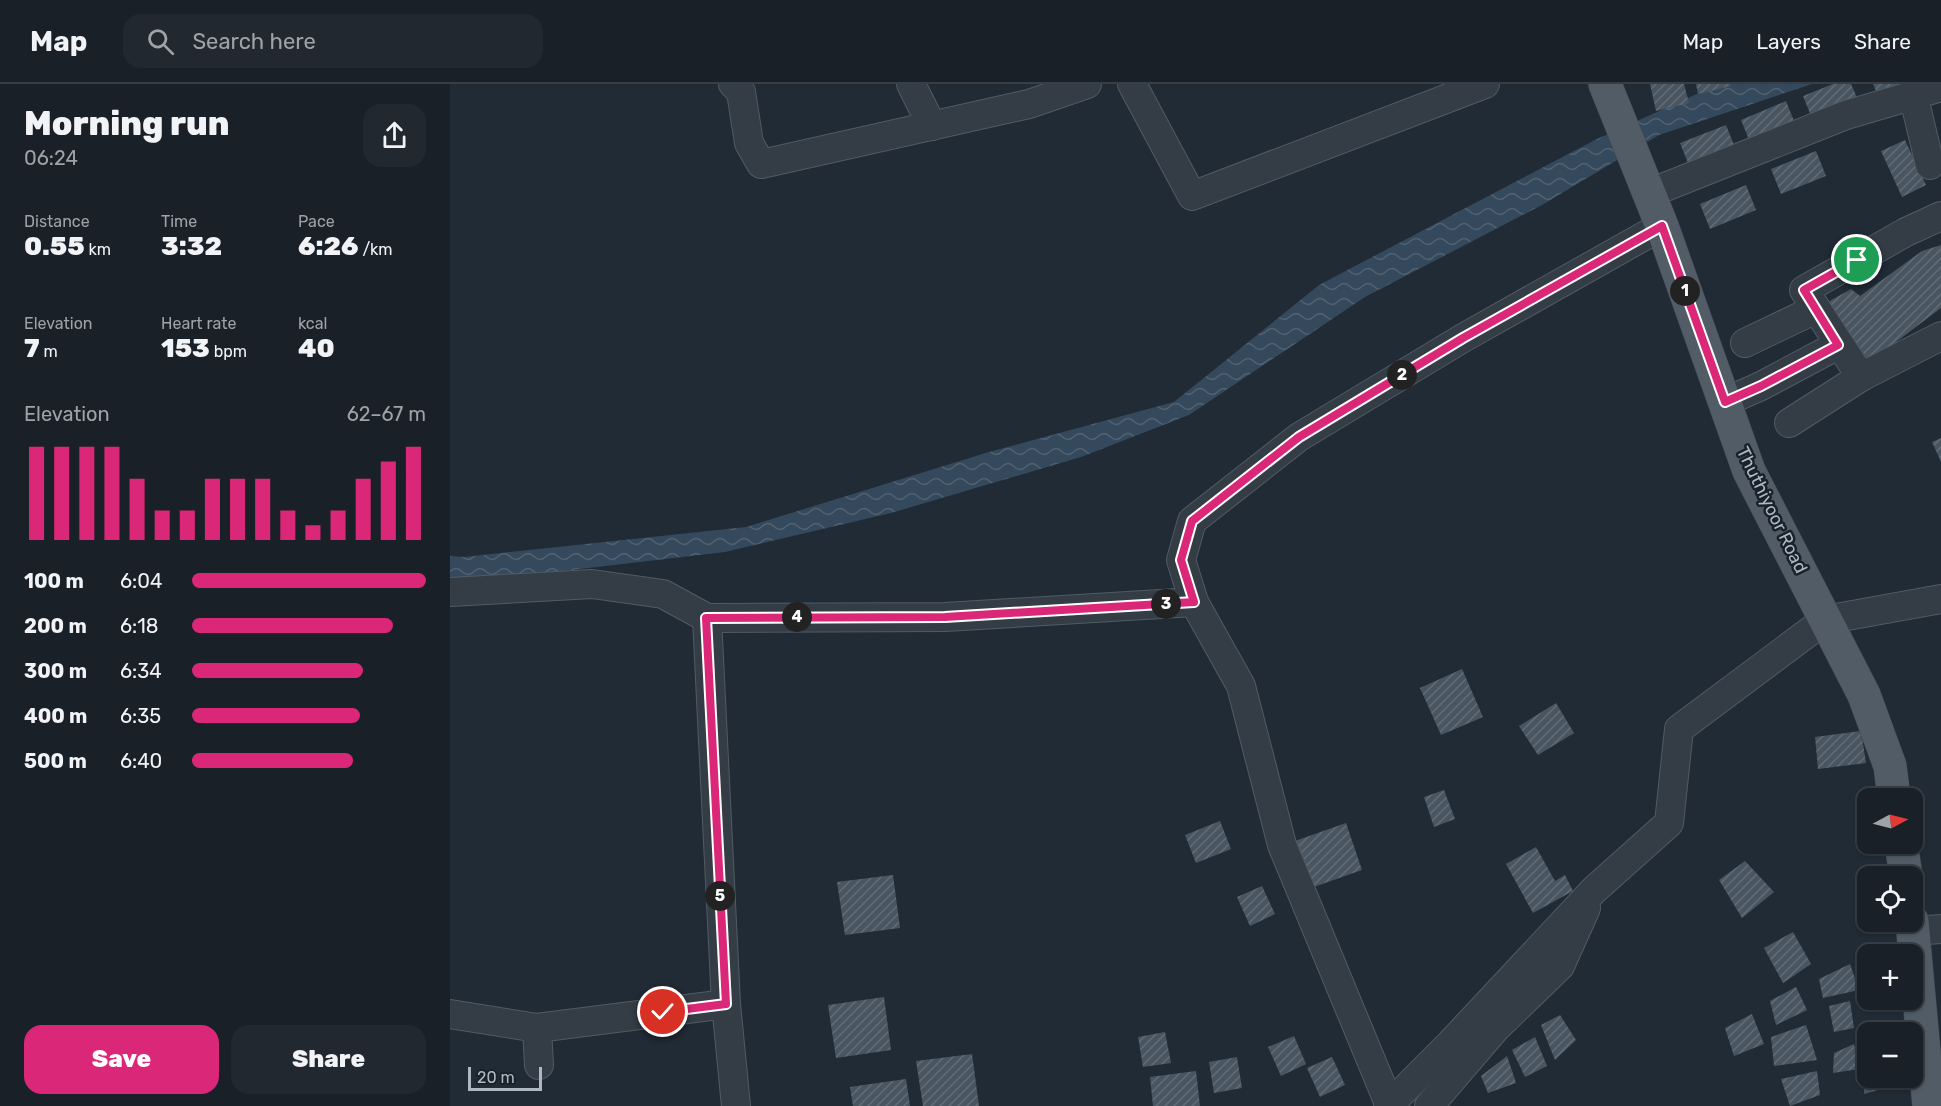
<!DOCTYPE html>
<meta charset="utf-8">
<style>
body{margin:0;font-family:Rubik,sans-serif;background:#222830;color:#f1f3f6;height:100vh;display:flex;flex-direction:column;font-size:22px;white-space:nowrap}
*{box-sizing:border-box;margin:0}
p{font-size:20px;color:#9fa3a8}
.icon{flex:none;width:33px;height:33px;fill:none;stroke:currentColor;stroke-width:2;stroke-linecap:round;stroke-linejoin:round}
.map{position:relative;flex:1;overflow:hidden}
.details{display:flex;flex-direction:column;background:#192028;width:450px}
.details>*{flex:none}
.needle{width:39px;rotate:83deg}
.fabs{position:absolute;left:1407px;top:704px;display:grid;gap:12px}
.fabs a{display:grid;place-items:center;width:66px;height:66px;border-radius:12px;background:#192028;box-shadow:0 2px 4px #0004,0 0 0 2px #373e45;font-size:30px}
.scale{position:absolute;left:18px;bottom:15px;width:74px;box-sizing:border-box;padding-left:6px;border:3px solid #aeb8c3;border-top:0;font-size:16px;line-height:21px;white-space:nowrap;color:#aeb8c3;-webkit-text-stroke:4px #19222a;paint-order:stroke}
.pin{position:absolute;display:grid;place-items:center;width:51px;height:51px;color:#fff;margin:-26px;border:3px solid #fff;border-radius:50%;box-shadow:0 2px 6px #0007}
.km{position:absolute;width:30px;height:30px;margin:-15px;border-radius:50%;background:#222;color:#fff;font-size:16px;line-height:30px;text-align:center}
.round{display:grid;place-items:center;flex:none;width:63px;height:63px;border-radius:18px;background:#222830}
.summary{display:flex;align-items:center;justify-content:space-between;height:102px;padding:0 24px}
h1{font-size:33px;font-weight:800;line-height:45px}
.metrics{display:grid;grid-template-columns:repeat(3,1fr);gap:9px;height:102px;padding:6px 24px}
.metrics div{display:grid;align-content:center}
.metrics b{font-size:26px;font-weight:800}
.metrics small{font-size:16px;font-weight:400}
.metrics p{font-size:16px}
.chart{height:168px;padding:12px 24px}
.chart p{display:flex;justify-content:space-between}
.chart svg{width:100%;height:108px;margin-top:6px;stroke:#db2777;stroke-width:6}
.cta{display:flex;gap:12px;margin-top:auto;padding:12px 24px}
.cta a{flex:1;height:69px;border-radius:18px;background:#db2777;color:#fff;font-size:24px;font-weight:800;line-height:69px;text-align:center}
.cta a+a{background:#222830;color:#f1f3f6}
ul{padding:0 24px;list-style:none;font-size:20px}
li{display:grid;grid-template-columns:96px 72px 1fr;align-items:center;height:45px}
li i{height:15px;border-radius:8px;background:#db2777}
header{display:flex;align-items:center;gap:36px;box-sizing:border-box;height:84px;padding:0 30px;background:#192028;border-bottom:2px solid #373e45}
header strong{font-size:28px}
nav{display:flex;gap:33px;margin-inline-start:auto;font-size:21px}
.search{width:420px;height:54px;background:#222830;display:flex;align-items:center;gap:15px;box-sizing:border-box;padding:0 21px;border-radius:18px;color:#9fa3a8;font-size:22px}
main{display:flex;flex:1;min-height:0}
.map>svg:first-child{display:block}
</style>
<header>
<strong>Map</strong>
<div class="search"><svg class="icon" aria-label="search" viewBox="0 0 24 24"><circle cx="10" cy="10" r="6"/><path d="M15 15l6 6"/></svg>Search here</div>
<nav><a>Map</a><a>Layers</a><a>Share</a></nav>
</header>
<main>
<section class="details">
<div class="summary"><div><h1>Morning run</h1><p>06:24</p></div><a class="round"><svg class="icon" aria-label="share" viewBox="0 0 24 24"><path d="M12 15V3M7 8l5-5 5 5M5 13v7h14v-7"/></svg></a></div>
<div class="metrics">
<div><p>Distance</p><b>0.55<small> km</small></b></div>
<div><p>Time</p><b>3:32</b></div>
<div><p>Pace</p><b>6:26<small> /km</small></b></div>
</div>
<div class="metrics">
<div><p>Elevation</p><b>7<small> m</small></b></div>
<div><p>Heart rate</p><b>153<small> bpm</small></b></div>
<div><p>kcal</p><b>40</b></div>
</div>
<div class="chart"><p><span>Elevation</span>62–67 m</p>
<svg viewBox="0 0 160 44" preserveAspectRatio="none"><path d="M5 44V6M15 44V6M25 44V6M35 44V6M45 44V19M55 44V32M65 44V32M75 44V19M85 44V19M95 44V19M105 44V32M115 44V38M125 44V32M135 44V19M145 44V12M155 44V6"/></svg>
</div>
<ul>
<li><b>100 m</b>6:04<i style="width:100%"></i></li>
<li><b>200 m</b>6:18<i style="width:86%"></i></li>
<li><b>300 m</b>6:34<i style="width:73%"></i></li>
<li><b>400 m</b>6:35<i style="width:72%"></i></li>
<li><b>500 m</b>6:40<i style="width:69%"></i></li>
</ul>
<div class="cta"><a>Save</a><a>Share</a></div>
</section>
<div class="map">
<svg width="1491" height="1022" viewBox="0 0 1491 1022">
<defs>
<pattern id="water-waves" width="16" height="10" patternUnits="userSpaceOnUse" patternTransform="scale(1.5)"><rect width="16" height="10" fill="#35495c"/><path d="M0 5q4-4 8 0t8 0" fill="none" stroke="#506172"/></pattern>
<pattern id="building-hatch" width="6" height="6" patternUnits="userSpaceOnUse" patternTransform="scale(1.5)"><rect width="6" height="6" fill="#495661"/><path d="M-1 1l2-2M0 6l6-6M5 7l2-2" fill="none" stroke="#616c76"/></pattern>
</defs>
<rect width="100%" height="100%" fill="#212b35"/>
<path fill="url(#water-waves)" d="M1269,0H1362L1209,51L1092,121L915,213L739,331L631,373L441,429L275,468L87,490L0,494V472L14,473L296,443L539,368L724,318L869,201L1145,56Z"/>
<g fill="url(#building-hatch)">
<path d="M1200,0H1234L1239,19L1206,27Z"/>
<path d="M1246,0H1280L1281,2L1248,10Z"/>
<path d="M1383,0H1401L1409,18L1363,37L1353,12Z"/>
<path d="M1423,0H1463L1429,14Z"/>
<path d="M1336,17L1346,42L1301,61L1291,36Z"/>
<path d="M1276,41L1286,66L1240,84L1230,59Z"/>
<path d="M1455,56L1476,101L1452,113L1431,67Z"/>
<path d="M1366,67L1376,92L1331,110L1321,85Z"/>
<path d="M1296,101L1306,126L1260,145L1250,120Z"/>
<path d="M1491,161V224L1446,258L1448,268L1424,285L1378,218L1401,205L1410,212L1472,167Z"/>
<path d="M1491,354V378L1482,358Z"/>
<path d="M1012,585L1033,633L991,651L970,604Z"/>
<path d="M1106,619L1124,649L1088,671L1069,642Z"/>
<path d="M1411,647L1416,679L1368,685L1365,653Z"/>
<path d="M994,706L1005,735L984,743L974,713Z"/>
<path d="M770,737L781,765L746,779L735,751Z"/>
<path d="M896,739L912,786L861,804L845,757Z"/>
<path d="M1086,763L1105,797L1115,791L1123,807L1083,829L1056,780Z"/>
<path d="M1295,777L1324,808L1292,834L1269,796Z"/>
<path d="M443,791L450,844L395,851L387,798Z"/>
<path d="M812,802L825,830L800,842L787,813Z"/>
<path d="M1343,848L1361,880L1333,899L1314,864Z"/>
<path d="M1418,874V911H1416L1409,876Z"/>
<path d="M1400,880L1409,906L1373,914L1369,895Z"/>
<path d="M1346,903L1357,926L1326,941L1320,917Z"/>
<path d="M434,913L441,966L386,974L378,921Z"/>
<path d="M1400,917L1404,944L1384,948L1379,922Z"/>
<path d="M1302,930L1314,960L1284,972L1275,944Z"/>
<path d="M1110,931L1126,956L1105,976L1091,941Z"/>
<path d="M1356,941L1367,976L1324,982L1321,953Z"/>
<path d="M715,948L721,979L693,983L688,953Z"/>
<path d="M844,952L856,980L831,992L818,963Z"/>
<path d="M1085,953L1097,982L1075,993L1062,966Z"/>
<path d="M1404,960L1409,985L1383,989L1384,969Z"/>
<path d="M522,970L529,1022H473L466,977Z"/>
<path d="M1057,972L1066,999L1038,1009L1031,992Z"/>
<path d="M787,973L792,1004L764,1009L759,978Z"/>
<path d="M882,973L895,1001L870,1013L857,984Z"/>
<path d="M1416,986L1418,993H1440L1439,1003L1414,1010Z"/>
<path d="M746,987L750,1022H703L700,993Z"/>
<path d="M1367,987L1370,1011L1340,1022L1331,995Z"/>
<path d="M456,995L460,1022H403L400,1003Z"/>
</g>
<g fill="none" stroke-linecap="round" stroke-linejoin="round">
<g stroke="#515b64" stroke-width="30">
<g id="minor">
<path d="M283,0L291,8L299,59L311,80L579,20L637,0"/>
<path d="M461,0L482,42"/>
<path d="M682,0L742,112L1035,0"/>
<path d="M1463,10L1480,81"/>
<path d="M1200,109L1396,31L1491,3"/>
<path d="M1491,132L1456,148L1354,206L1411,293L1491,252"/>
<path d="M1295,259L1366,225"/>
<path d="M1275,318L1311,302L1388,261"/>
<path d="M1339,339L1411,293"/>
<path d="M0,508L142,500L213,510L257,534L495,533L744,518L731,476L742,437L849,353L1013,254L1212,142"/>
<path d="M744,518L791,602L832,761L940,1022"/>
<path d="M257,534L276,920"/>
<path d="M1464,847L1491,845"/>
<path d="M0,930L87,944"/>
<path d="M89,981L87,944L276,920L286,1022"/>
<path d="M938,1022L1000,960L1144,806L1219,739L1229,645L1375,536L1491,515"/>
<path d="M979,1022L1046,944L1110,882L1136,824"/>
</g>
</g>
<g stroke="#3d464f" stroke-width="34">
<g id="major">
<path d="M1155,0L1212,142L1299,387L1414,611L1440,682L1444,714"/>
<path d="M1451,759L1456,792"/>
<path d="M1462,837L1479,1022"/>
</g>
</g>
<use href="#minor" stroke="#343d46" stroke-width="28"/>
<use href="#major" stroke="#525c66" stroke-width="33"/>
</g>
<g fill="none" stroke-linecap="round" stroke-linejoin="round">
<g stroke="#fff" stroke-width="12">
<path id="route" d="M213,928L276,920L256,534L495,533L744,518L731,476L742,437L849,353L1013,254L1212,142L1275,318L1311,302L1388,261L1354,206L1407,176"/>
</g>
<use href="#route" stroke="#db2777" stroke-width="8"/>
</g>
<g text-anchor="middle" stroke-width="5" stroke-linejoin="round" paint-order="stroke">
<g font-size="18" fill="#aeb8c3" stroke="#19222a">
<text transform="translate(1322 426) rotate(64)" y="6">Thuthiyoor Road</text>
</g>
</g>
</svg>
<div class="fabs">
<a><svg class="needle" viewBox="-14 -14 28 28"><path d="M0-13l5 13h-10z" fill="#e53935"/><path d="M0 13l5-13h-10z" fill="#9fa3a8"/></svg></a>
<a><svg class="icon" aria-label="locate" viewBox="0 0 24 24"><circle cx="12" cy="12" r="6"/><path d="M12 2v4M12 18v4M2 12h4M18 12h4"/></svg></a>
<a>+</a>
<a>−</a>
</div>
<div class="scale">20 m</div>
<div class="pin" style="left:1407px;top:176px;background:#1e9e55"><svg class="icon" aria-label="arrive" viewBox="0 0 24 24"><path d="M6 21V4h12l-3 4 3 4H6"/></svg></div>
<div class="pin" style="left:213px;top:928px;background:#d93025"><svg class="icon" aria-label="check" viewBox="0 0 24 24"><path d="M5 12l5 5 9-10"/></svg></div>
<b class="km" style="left:1235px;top:207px">1</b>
<b class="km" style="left:952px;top:291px">2</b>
<b class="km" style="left:716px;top:520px">3</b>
<b class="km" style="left:347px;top:533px">4</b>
<b class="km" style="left:270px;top:812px">5</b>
</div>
</main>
